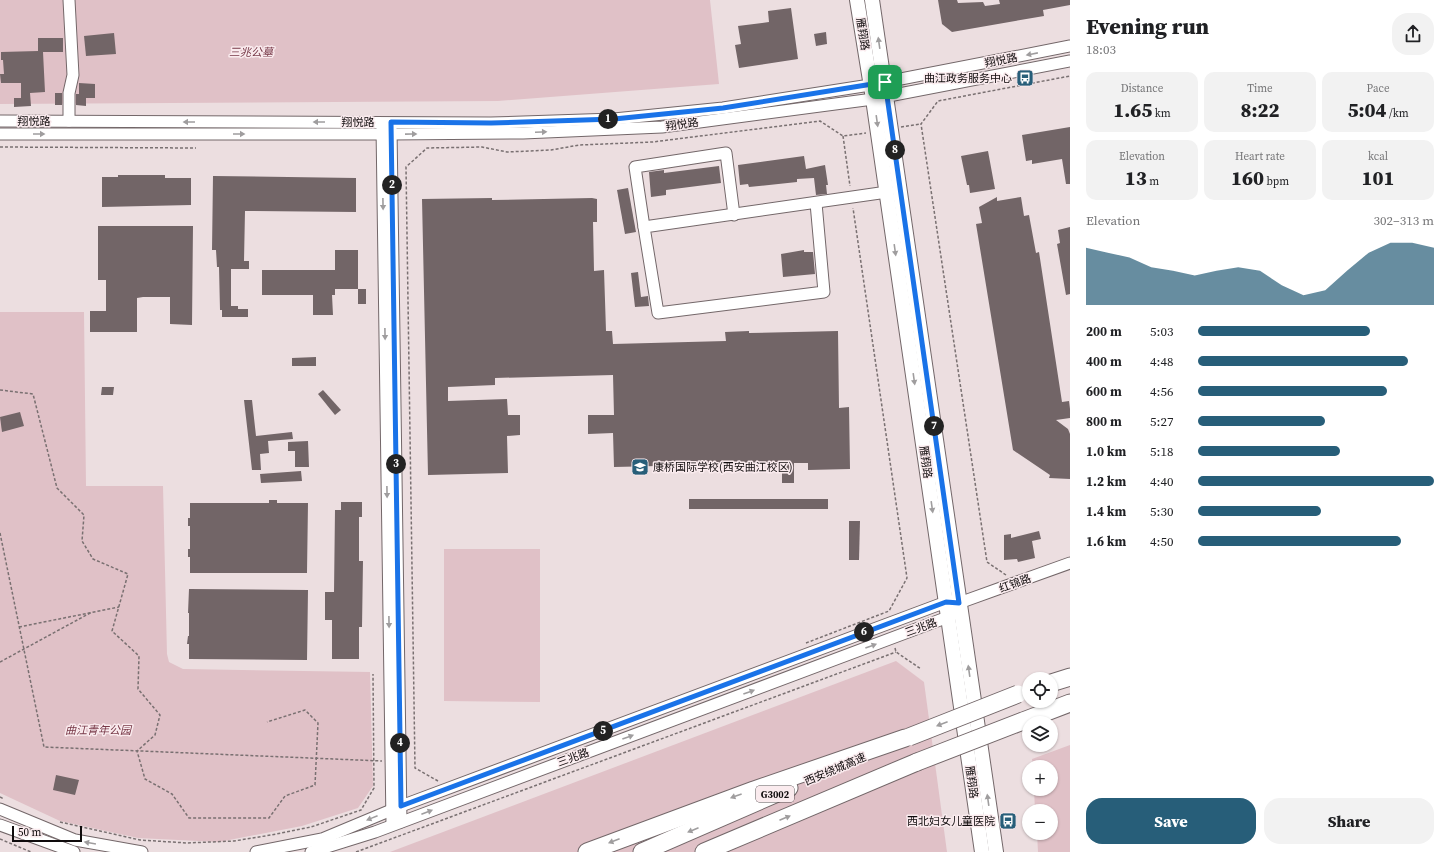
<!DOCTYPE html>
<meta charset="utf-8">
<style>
body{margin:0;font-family:"Source Serif 4","Noto Sans SC",serif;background:#f2f2f2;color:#202124;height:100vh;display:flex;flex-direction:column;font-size:15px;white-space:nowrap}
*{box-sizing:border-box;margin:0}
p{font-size:13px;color:#757577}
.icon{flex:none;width:22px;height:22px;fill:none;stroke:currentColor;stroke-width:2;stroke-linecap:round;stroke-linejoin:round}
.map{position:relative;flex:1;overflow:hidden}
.panel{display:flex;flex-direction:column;background:#fff;width:380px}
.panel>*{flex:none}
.controls{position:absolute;left:1022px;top:672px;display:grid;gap:8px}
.controls a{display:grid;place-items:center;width:36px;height:36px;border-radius:50%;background:#fff;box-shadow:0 1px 3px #0004;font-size:20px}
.scale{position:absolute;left:12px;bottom:10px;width:70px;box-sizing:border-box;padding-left:4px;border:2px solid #0f0b0c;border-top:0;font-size:11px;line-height:14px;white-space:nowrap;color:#0f0b0c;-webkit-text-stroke:3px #faebee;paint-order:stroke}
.pin{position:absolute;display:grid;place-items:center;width:34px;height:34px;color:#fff;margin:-17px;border-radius:8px;box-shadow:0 2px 6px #0006}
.km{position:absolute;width:20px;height:20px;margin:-10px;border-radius:50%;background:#222;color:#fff;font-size:11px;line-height:20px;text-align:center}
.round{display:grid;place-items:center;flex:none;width:42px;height:42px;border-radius:16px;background:#f2f2f2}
.summary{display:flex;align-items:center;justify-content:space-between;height:68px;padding:0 16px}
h1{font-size:22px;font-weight:800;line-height:30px}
.figures{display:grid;grid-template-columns:repeat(3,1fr);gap:6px;height:68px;padding:4px 16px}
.figures div{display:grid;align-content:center;border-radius:10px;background:#f2f2f2;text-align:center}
.figures b{font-size:20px;font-weight:800}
.figures small{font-size:11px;font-weight:400}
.figures p{font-size:11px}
.chart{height:112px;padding:8px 16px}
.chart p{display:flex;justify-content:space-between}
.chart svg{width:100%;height:72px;margin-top:4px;fill:#275e79;opacity:.7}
.primary-button{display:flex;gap:8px;margin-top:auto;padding:8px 16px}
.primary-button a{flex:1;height:46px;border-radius:16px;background:#275e79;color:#fff;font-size:16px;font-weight:800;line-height:46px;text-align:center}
.primary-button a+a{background:#f2f2f2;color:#202124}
ul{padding:0 16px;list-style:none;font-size:13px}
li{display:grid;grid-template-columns:64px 48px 1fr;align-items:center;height:30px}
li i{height:10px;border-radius:5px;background:#275e79}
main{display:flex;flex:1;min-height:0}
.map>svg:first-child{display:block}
</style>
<main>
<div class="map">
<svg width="1070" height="852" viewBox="0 0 1070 852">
<rect width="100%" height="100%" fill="#ecdee0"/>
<g fill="#e0c1c7">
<path d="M0,0H710L719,84L498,101L0,104Z"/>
<path d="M0,312H84L86,486H163L167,654L169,662L183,669L370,672L373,786L358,808L302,826L219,842L138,838L60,821L0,793Z"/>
<path d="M444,549H540V702L444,701Z"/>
<path d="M896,661L924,682L947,852H390Z"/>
<path d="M1070,745V852H1038L1037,833H1051V811H1035L1034,789H1051V767H1033L1032,759Z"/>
</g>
<g fill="#726567">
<path d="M938,0H957L958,3L983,2L985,6L1000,4L999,0H1070V5L1043,10L1044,16L952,32L942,24Z"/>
<path d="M791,8L798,59L739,68L735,45L741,44L738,26L769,22L768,11Z"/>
<path d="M826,32L827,44L816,46L814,34Z"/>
<path d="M114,33L116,54L86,56L84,36Z"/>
<path d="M38,38H63V52H43L45,92L30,93L31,106L14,107V98H21V83H1L0,74H4L3,60H1V52L38,51Z"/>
<path d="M79,83L95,84V98H86V106L76,105V94H79Z"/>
<rect x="55" y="93" width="7" height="12"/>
<path d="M1070,127V184H1066L1062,159L1032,164V160L1026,161L1022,135Z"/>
<path d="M988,151L995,189L970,193L969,185H967L961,156Z"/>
<path d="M804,156L806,169L825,165L828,185H826L827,194L816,195L814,178L797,179V182L749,187L748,184L740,185L738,165Z"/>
<path d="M719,166L721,183L666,190V195L651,197L649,172L664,170V173Z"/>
<path d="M118,175H165V178H191V205L102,207V177H118Z"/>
<path d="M213,176L356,178V212L245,211L244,261H249V269H231V306H238V309H248V317H222V310H220L219,267H217L216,250H212Z"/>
<path d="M628,188L636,232L625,234L617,190Z"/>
<path d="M997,197V201L1021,197L1024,216L1029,215L1036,253L1039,252L1062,402L1069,401L1070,409V418L1056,420L1068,429L1070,434V479L1049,478L1050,475L1013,450L976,224L982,223L979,207Z"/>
<path d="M492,198V200L592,198L597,199V222H593L594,271L604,270L606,331H612L613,344L726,341L725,332L749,331V333L838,331L839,408L849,407L850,469L808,470V463H794V483H782V463L614,467L613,433L588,434V415H614L613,375L495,378V385L448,387V401L507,399L508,415H520V435L507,436L508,473L428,475L422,199Z"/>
<path d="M98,226H193L192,325L170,324V297H143L137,298V332H90V311H106V280H98Z"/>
<path d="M1070,227V294L1066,295L1057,244L1060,243L1058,230Z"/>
<path d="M335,250H358V289H366V304H358V289H335V295H332L333,315H313V295H262V270H335Z"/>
<path d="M804,250V252H813L815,274L783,277L781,254Z"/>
<path d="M638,272L641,297L648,296L649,306L635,307L631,273Z"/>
<path d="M316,357V366H292V358Z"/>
<path d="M102,387H114L113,395H101Z"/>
<path d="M323,390L341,410L335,415L318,394Z"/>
<path d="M244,400H252L256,436L292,432L293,439L268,441L269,453L260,454L261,470H252Z"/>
<path d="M20,412L24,426L2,432L0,417Z"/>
<path d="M308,441L309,467H295V451H288V442Z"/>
<path d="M301,471L302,481L261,483L260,474Z"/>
<rect x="689" y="499" width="139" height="10"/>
<path d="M269,500H277V503H308L307,573H190V557H188V549H190V526H188V518H190V503H269Z"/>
<path d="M341,502H362V517H359V561H363L362,627H359V659H332V620H325V592H334L335,510H341Z"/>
<path d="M849,521H860L859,560H849Z"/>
<path d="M1039,531L1041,539L1032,541L1035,558L1018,562L1017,559L1004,560V535L1011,534V538Z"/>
<path d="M189,589L308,590L307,660L189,659V644H187L188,636H189V613H188Z"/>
<path d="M56,775L79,780L75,795L53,790Z"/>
</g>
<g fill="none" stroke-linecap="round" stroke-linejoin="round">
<g stroke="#736769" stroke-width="13">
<g id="minor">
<path d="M0,121L491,123L614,119L723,108L870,85L1070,46"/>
<path d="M69,121V93L73,75L69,0"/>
<path d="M382,127L392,825"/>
<path d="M391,128L401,822"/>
<path d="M0,134H391L523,133L662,127L873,99L1070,61"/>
<path d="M816,203L824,292L658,313L644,227L887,192"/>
<path d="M644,227L635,167L726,153L734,215"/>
<path d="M0,809L75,840L142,852"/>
<path d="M0,825L74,852"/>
<path d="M256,852L322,839L401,806L946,602L959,603L1070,563"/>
<path d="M311,852L375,832L948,617L952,612"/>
</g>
</g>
<g stroke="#736769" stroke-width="16">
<g id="major">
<path d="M857,0L873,99L982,852"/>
<path d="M872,0L996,852"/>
</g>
</g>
<g stroke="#736769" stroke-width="19">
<g id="highway">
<path d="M1051,683L1070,677"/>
<path d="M1023,721L1070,703"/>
<path d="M587,852L754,790L905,738"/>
<path d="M642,852L789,788"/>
<path d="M704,852L917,762"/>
</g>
</g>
<g stroke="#797071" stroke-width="1.5" stroke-dasharray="3 2" stroke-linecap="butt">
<path d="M901,127L921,124"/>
<path d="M843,136L850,186"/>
<path d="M0,147L196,148"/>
<path d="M0,390L33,394L57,488L84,515L82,541L93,559L128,574L112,631L139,656L138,689L160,715L155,735L137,751L145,779L172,794L189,818H269L285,796L315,785L318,723L305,710L267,722"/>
<path d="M0,533L44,747L382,761"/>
<path d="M1006,575L987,562L921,124L938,101L1070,76"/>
<path d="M19,627L119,607"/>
<path d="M806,643L889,611L907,578L853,208"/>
<path d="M895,648L896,652L921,669"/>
<path d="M0,662L92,612"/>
<path d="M438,781L415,768L406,167L427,148L482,147L507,152L551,150L579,145L653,142L820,121L843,136L866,133"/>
<path d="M0,797L4,799"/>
<path d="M60,822L140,840L187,843L234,841L271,835L311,827L361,810L374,788L373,674"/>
<path d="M0,839L31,852"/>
<path d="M356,852L896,652"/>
</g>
<use href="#minor" stroke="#fff" stroke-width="11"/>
<use href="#major" stroke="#fff" stroke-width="14"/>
<use href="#highway" stroke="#fff" stroke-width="17"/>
<g stroke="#736769" stroke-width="19" stroke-linecap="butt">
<g id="highway-bridge">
<path d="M909,737L1018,694"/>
<path d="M917,762L1023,721"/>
</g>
</g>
<use href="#highway-bridge" stroke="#fff" stroke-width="17"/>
</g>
<defs><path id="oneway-solid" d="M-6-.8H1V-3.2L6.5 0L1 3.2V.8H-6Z"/></defs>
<g fill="#9f9d9e">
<use href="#oneway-solid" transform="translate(879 43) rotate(-98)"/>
<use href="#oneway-solid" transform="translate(1032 54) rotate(169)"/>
<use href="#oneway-solid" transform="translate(877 121) rotate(82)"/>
<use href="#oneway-solid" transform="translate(189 122) rotate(-180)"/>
<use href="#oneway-solid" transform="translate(319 122) rotate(-180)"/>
<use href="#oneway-solid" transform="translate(541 132) rotate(-2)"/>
<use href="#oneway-solid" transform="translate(39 134)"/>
<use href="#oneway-solid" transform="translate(239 134)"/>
<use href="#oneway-solid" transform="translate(411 134) rotate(-1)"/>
<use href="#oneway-solid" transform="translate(383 204) rotate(89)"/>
<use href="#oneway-solid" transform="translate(895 250) rotate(82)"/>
<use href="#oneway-solid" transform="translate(385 334) rotate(89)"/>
<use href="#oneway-solid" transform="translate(914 379) rotate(82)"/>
<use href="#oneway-solid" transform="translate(387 492) rotate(89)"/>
<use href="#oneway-solid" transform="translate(932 507) rotate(82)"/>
<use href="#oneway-solid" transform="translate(389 622) rotate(89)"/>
<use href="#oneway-solid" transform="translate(871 646) rotate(-20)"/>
<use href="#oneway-solid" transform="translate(969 671) rotate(-98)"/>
<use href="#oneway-solid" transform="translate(749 692) rotate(-20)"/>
<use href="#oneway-solid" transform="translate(942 724) rotate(159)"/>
<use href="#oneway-solid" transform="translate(628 737) rotate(-20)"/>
<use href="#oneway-solid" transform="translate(736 796) rotate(160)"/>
<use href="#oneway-solid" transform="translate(988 800) rotate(-98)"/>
<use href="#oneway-solid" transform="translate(427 812) rotate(-21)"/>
<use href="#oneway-solid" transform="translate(372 818) rotate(158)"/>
<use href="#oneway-solid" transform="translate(785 818) rotate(-23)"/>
<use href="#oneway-solid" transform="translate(693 830) rotate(157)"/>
<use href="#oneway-solid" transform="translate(614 841) rotate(159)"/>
<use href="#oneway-solid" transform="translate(90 843) rotate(-170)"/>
</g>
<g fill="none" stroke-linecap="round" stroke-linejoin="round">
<g stroke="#fff" stroke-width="8">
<path id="route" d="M885,82L959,603L946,602L401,806L391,122L491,123L614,119L723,108Z"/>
</g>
<use href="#route" stroke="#1a73e8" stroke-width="5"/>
</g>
<defs>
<g id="bus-square" transform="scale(0.9)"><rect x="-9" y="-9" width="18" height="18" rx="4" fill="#275e79" stroke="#faebee"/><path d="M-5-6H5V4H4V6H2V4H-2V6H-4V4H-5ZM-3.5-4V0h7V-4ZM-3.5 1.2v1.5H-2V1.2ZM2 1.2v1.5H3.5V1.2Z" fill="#fff"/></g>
<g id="school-square" transform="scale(0.9)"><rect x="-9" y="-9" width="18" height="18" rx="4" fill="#275e79" stroke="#faebee"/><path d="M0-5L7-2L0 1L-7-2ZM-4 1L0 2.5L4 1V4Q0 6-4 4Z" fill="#fff"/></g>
</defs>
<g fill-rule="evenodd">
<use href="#bus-square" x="1025" y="78"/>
<use href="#school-square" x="640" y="467"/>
<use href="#bus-square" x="1008" y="821"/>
</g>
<g text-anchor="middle" stroke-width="3" stroke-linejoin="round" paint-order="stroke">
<rect fill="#faebee" stroke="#564e50" stroke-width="1" x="756" y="786" width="38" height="16" rx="3"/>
<g font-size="10" font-weight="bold" fill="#0f0b0c">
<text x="775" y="798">G3002</text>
</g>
<g font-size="11" fill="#0f0b0c" stroke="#faebee">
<text transform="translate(863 34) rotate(81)" y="4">雁翔路</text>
<text transform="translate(1001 60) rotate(-11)" y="4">翔悦路</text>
<text x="34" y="125">翔悦路</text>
<text x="358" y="126">翔悦路</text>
<text transform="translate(682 124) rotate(-8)" y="4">翔悦路</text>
<text transform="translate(926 462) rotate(82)" y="4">雁翔路</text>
<text transform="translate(1015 583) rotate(-20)" y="4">红锦路</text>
<text transform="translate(921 627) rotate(-20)" y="4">三兆路</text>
<text transform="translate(573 757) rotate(-20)" y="4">三兆路</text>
<text transform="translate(835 769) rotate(-23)" y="4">西安绕城高速</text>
<text transform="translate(972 782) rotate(82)" y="4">雁翔路</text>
</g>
<g font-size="11" font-style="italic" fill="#773847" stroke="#faebee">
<text x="251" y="56">三兆公墓</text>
<text x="98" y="734">曲江青年公园</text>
</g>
<g font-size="11" fill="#0f0b0c" stroke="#faebee" text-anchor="end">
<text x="1012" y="82">曲江政务服务中心</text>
<text x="653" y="471" text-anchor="start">康桥国际学校(西安曲江校区)</text>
<text x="995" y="825">西北妇女儿童医院</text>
</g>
</g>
</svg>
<div class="controls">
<a><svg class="icon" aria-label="locate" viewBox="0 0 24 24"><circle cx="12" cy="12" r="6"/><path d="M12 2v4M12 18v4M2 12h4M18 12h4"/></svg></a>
<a><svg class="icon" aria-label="layers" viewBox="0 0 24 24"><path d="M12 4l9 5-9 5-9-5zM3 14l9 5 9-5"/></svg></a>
<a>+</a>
<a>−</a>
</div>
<div class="scale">50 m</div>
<div class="pin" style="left:885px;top:82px;background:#1e9e55"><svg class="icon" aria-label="arrive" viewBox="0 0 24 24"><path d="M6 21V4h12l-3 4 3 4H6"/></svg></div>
<b class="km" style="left:608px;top:119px">1</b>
<b class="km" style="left:392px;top:185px">2</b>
<b class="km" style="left:396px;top:464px">3</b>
<b class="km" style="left:400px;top:743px">4</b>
<b class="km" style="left:603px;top:731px">5</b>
<b class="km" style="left:864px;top:632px">6</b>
<b class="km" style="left:934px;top:426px">7</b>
<b class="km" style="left:895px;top:150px">8</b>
</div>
<section class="panel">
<div class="summary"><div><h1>Evening run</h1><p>18:03</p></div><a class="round"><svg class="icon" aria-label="share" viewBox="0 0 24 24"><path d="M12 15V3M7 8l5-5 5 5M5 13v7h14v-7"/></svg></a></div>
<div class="figures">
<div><p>Distance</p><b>1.65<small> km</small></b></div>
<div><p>Time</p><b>8:22</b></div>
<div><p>Pace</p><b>5:04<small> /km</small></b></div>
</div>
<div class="figures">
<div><p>Elevation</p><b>13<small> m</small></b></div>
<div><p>Heart rate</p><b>160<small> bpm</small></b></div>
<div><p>kcal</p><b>101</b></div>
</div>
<div class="chart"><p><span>Elevation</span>302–313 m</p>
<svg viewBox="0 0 160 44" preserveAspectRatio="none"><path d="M0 44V9L10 12L20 15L30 21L40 23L50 26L60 23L70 21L80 23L90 32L100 38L110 35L120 23L130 12L140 6L150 6L160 9V44z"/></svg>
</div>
<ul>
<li><b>200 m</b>5:03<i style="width:73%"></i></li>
<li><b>400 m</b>4:48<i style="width:89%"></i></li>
<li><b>600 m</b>4:56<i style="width:80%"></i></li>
<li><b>800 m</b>5:27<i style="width:54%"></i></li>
<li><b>1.0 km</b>5:18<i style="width:60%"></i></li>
<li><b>1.2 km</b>4:40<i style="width:100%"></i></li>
<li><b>1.4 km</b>5:30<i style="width:52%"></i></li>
<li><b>1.6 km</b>4:50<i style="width:86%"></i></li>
</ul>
<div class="primary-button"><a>Save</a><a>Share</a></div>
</section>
</main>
